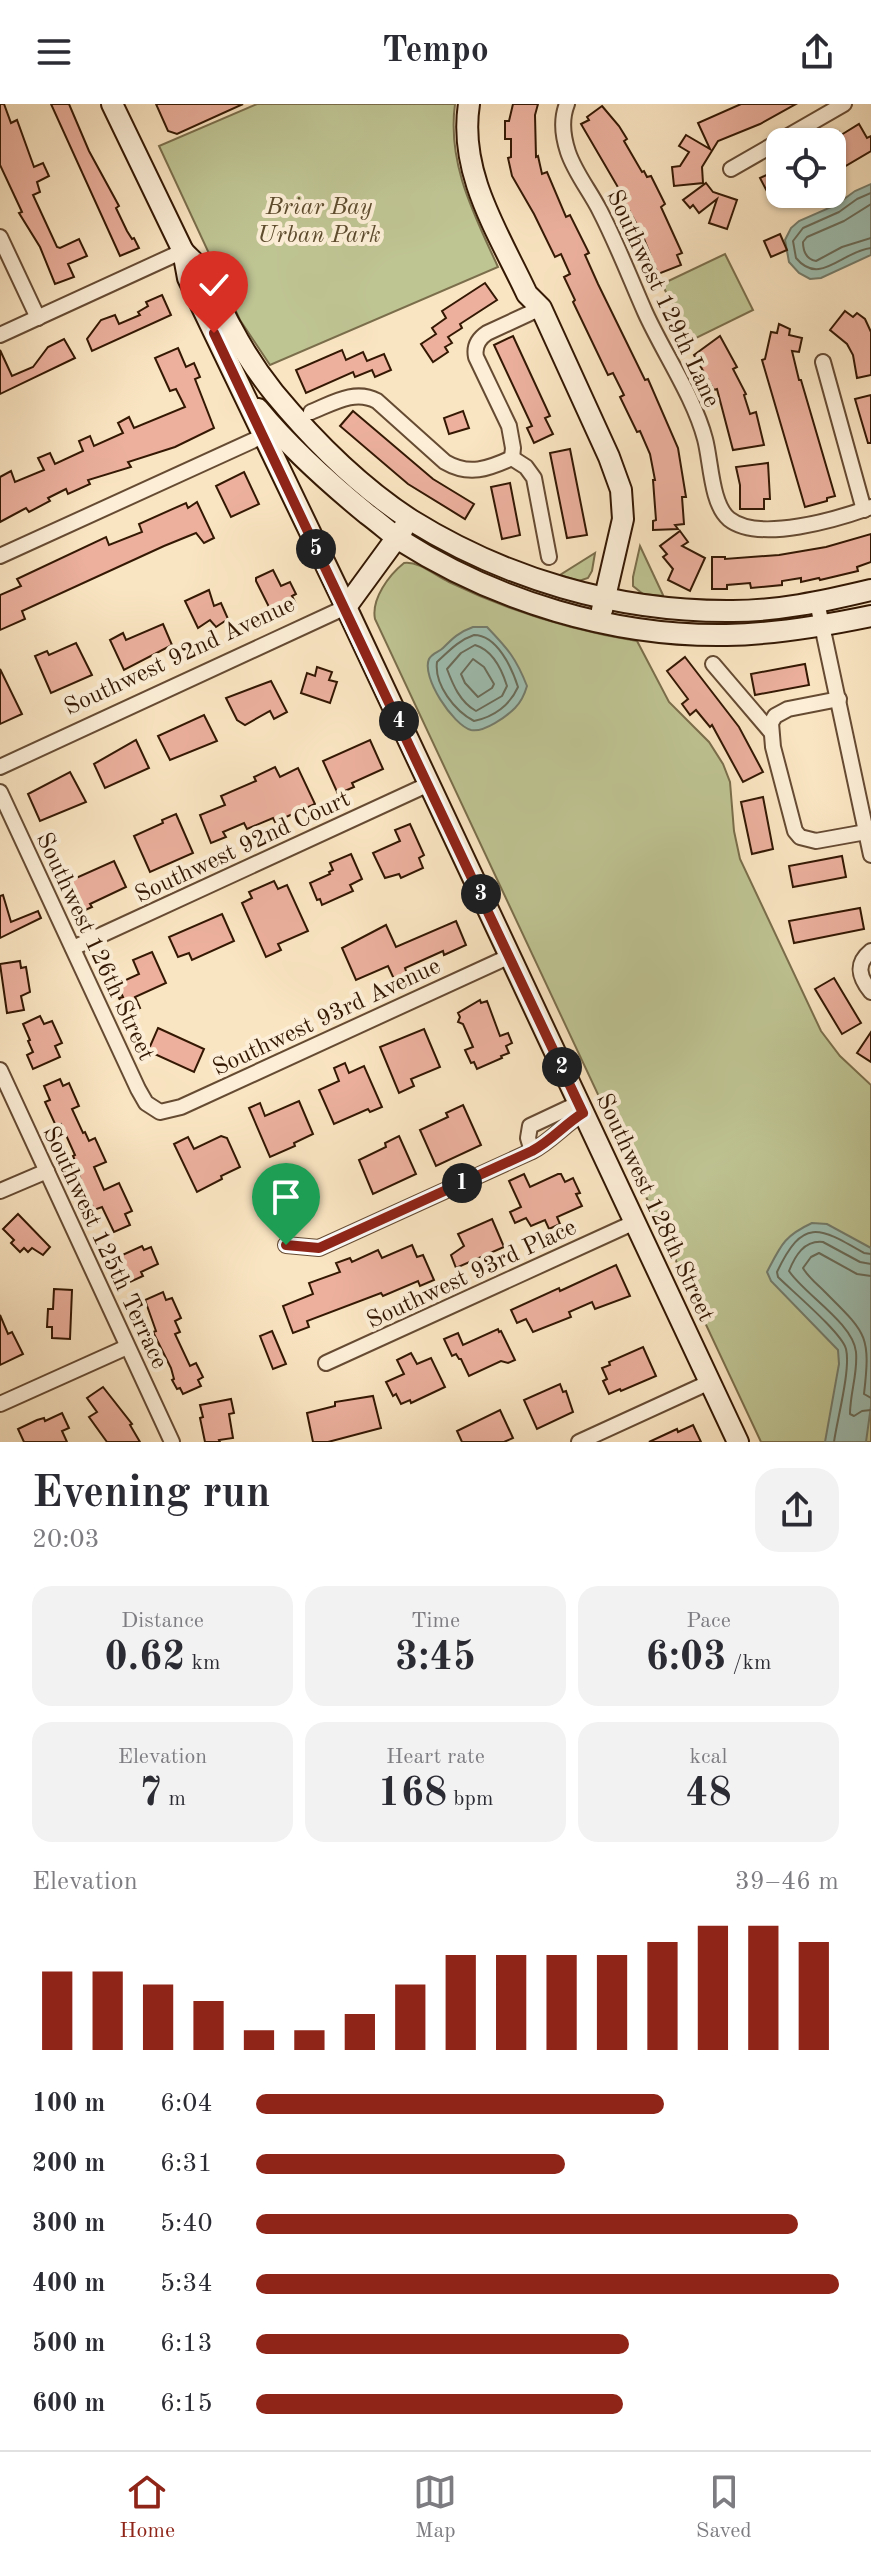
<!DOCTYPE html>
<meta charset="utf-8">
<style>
body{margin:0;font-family:"Old Standard TT",serif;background:#f2f2f3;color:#2b2b33;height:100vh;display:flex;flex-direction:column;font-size:30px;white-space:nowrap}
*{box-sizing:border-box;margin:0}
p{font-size:26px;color:#7c7c81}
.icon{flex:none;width:44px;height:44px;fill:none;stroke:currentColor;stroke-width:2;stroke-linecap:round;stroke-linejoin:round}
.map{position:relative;height:1338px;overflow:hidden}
.drawer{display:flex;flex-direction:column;background:#fff;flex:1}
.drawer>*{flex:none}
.buttons{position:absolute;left:766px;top:24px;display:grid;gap:16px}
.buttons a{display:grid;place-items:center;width:80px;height:80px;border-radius:16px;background:#fff;box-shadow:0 2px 6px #0004;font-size:40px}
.pin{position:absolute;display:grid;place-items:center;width:68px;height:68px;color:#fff;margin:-82px -34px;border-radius:50% 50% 50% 0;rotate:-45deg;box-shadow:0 0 8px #0007}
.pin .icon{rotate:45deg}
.km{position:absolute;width:40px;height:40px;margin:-20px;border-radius:50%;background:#222;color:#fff;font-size:22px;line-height:40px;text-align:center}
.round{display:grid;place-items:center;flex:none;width:84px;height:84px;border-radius:24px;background:#f2f2f3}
.summary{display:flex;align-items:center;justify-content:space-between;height:136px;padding:0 32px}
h1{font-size:44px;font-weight:700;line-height:60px}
.stats{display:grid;grid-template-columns:repeat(3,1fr);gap:12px;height:136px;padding:8px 32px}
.stats div{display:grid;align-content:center;border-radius:20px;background:#f2f2f3;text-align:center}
.stats b{font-size:40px;font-weight:700}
.stats small{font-size:22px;font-weight:400}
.stats p{font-size:22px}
.chart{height:224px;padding:16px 32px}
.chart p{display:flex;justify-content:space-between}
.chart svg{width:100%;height:144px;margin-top:8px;stroke:#8f2418;stroke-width:6}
ul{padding:0 32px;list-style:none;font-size:26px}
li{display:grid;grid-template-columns:128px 96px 1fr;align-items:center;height:60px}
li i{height:20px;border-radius:10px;background:#8f2418}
header{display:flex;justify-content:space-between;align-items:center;height:104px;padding:0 32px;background:#fff;font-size:36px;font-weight:700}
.menu{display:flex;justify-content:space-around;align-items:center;height:112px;border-top:2px solid #e1e1e2;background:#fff;font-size:22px;color:#7c7c81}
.menu a{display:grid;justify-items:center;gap:4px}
.menu .active{color:#8f2418}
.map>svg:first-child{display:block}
</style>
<header><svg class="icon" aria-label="menu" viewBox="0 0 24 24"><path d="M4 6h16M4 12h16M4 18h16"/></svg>Tempo<svg class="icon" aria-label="share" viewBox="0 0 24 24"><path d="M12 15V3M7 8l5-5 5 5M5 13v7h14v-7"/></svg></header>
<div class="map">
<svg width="871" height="1338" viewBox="0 0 871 1338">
<rect width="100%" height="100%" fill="#fae5c2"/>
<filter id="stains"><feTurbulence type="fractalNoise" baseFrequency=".0025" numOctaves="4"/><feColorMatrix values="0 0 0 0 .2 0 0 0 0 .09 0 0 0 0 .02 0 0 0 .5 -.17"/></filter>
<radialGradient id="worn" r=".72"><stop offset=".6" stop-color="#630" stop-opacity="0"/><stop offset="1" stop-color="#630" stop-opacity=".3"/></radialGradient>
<g fill="#bfc493" stroke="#7a6e4b" stroke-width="2">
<path d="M257,0H455C447,60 474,110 498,163L270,261L240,216L159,42Z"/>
<path d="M725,150L753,206L690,237L662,180Z"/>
<path d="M640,442L663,491V492L643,490L633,482V473Z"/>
<path d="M595,449L592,467L588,474L579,477L560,471Z"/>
<path d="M404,459C420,457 435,472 449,478C509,507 570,526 637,537L669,598L709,638L723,660L730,678L734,727L740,755L821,927L840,952L871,981V1338H761L375,515C371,495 389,471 404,459Z"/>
</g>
<g fill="#9ebfb2" stroke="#747c6c" stroke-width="2">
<path d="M871,80V151L821,174L810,175L799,169L789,158L785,136L791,124L799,117L836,101L855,87Z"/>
<path d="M473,523H487C508,545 516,554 527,582C525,589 521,598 515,604C507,612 484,629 471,626C453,621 421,573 429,555C432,549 439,548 443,544C453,534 459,528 473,523Z"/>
<path d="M812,1119L827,1120L871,1144V1302L866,1338H825L839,1260L838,1246L771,1177L767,1168C781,1141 784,1132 812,1119Z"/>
</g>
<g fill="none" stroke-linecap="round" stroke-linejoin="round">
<g stroke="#696c5a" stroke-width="2">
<path d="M871,89L857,95L839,108L803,124L793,137L796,154C820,183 842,147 871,144"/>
<path d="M871,100L844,117L807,133L803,138C803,147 806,155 816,157L842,143L871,134"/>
<path d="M474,531C497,531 512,564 518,583C510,601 494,613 474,617C455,607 434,581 437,558C449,547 459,536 474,531Z"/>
<path d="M475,541C492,546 502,566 507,582L502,592L476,607C460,598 453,581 447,565L461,549Z"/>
<path d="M473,555L484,563L494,580L492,584L478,593L465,579L461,570Z"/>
<path d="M871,1160L860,1158L823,1138C804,1136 795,1152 789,1167C804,1190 853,1219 856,1248C858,1269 850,1289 850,1310L854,1312L862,1307L871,1306"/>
<path d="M871,1172L857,1170L819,1149L811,1153L803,1164C808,1173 817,1180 824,1187C866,1229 871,1230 864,1290L871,1294"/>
<path d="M834,1338C837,1316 851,1265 846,1245C842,1229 792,1187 778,1173L777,1168C803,1113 819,1123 864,1149L871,1150"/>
</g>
</g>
<g fill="#ecb09d" stroke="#341803" stroke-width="2">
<path d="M0,0H4L11,19L17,16L34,63L43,59L49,72L37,78L40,88L33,91L57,143L60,144L79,135L87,152L68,160L74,173L55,180L40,143L19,109L22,108L0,61Z"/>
<path d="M51,0H69L89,47L119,102L116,104L127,127L132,135L134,134L139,144L120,152Z"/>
<path d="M156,0H243L177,30L168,27Z"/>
<path d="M513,0H538L535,11L536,53L538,52L542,70L547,68L566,113L570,111L589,149L585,151L598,180L645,276L648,275L678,344L686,393H682L684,420L675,421L678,425L653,426V417L656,416L653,376H655L650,350L640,327L637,328L620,293L624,291L613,269L608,271L573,198L575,196L564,173L570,170L561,150L555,153L534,110L512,72L508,54L511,53V35H505V17H509Z"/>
<path d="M741,0H796L760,20L718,37L702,63L703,79L674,82L672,63L680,62L689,48L679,42L686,31L710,45L698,19Z"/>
<path d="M602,2L619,22L627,35L624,37L642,68L644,67L647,73L651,72L665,100L661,103L682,149L677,151L681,161L658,170L642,130L618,86L619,85L581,20L589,16L587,13Z"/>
<path d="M859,20L867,34L871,32V47L832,70V33L839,28L841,31Z"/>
<path d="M777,66L780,73V91L771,95L760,74Z"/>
<path d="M706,79L713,88L737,96L727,125L709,119L717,95L699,109L693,101L690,104L683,96Z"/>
<path d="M780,130L787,146L771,153L764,137Z"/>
<path d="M485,179L497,196L460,220L462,224L448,233L452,239L445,243L448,248L433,258L421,240L436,230L432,224L446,214L442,207Z"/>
<path d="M162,191L171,211L92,247L87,235L101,216L115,211L119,220L140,211L138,208L148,202L146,198Z"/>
<path d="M845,207L853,213L857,209L865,215L871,228V271L857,274L853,251L847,240L830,226Z"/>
<path d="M779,220L790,225L789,231L802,234L799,248L792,247L799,276H801L835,392L827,394V397L805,403L762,256L765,255L771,228L777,229Z"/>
<path d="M513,232L550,312L545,314L553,330L534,339L527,324L532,322L494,241Z"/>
<path d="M720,232L737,263L733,265L746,290L744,291L750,310L756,308L764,341L733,346L717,285L714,286L694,251Z"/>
<path d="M64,235L75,254L0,290V246L12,272L33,263L48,243Z"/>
<path d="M178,244L186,263L194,259L200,273L195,275L214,324L175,343L128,358L131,363L88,376L90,380L68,390L66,385L48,394L50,397L29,408L26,404L0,418V373L11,367L15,378L44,366L38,354L50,349L55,360L83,347L79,337L90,332L94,342L123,329L118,319L129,313L134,324L185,303L176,285L170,287L155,254Z"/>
<path d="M342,246L346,256L363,248L367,257L384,250L391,266L375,273L372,266L355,273L353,268L306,289L296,266Z"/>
<path d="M871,291V339H868L855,295Z"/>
<path d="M353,307L433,375L474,400L465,415L408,380L340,322Z"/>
<path d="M463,307L469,324L449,330L444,314Z"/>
<path d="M570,345L587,431L567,434L550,349Z"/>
<path d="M768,359L770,395H764V405H740V381L736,363Z"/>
<path d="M244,368L259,400L231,413L216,382Z"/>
<path d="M510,379L520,431L502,435L491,383Z"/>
<path d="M197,398L214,434L204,439L196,429L164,442L22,507L25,515L0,526V491L21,482L17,475L106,433L109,441L142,428L139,420L186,399L188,404Z"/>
<path d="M680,427L688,438L682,442L705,454L690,487L668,476L673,465L663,453L667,450L660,442Z"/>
<path d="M871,430V458L857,463L858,467L820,476L819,474L801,478V474L782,477V481L751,484L750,479L727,481V485H712V453H725V455L779,451L826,443Z"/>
<path d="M273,466L281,482L290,478L296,490L292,492L295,498L272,509L256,477V474Z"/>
<path d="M209,486L214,502L221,499L228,515L216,523L210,516L198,524L185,497Z"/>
<path d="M163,520L172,541L124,566L110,536L123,529L126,536Z"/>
<path d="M76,539L92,571L51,589L35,552L47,547L49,551Z"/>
<path d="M685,553L739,623L763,668L743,678L712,621L710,623L696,606L690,611L682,600L688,595L667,567Z"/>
<path d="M805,560L809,581L755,591L751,570Z"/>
<path d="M317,563L332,568L329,576L337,578L330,599L301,589L307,569L315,572Z"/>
<path d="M0,565L22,610L0,620Z"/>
<path d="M271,577L287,608L274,615L270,607L245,621L237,616L226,594Z"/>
<path d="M204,611L217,637L170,656L158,632Z"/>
<path d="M136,636L149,664L105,684L94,660Z"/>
<path d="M370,636L383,665L352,679L354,683L338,690L323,657Z"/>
<path d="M275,663L280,673L298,664L315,700L275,718L273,714L247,725L244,719L223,728L226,733L211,739L200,711L225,701L221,692L256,677L254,673Z"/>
<path d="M70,668L86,698L40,717L28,690Z"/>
<path d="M763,693L773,745L752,750L741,698Z"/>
<path d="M176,710L193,749L150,768L134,732L163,719L162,716Z"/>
<path d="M410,720L424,751L419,754L423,764L401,774L399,770L385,774L373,749L400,737L395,726Z"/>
<path d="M351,750L362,775L350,781L353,787L322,801L320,795L317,796L310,779L330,770L329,768L333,766L330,759Z"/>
<path d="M842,752L846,773L793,783L789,762Z"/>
<path d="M114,757L126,783L90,800L92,803L81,808L67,778Z"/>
<path d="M274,777L278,785L287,781L308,827L278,840L281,846L266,853L242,799L252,794L249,788Z"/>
<path d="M3,791L11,818L38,807L41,814L0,834V792Z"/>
<path d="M860,804L864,825L794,839L789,817Z"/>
<path d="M222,810L234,837L192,856L189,849L178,853L169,833Z"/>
<path d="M456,817L466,841L444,851L443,847L405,864L407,870L394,875L388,862L356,876L342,844L386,821L396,843Z"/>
<path d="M152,848L166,879L135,893L140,904L126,910L119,894L123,893L117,880L139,870L133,856Z"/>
<path d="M20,857L21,864L26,863L30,888L21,892L24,906L7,909L0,860Z"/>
<path d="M834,874L861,919L842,930L815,885Z"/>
<path d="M480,896L481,899L487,897L500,932L508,929L512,939L506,942L509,949L501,952L502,954L477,965L474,958L471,959L465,946L473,943L463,920L458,918L460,913L458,909Z"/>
<path d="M40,912L44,920L52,917L62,939L55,942L60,953L33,965L27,951L33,948L28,937L30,936L23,920Z"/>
<path d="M158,924L204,945L194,968L148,947Z"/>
<path d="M424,925L440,963L411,975L414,982L399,989L380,943Z"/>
<path d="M871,928V958L857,949Z"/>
<path d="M345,959L349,969L364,962L382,1003L370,1008L368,1005L334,1020L319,986L339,977L334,964Z"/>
<path d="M60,975L63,982L69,979L79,1002L72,1005L83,1029L85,1028L89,1037L95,1034L106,1058L94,1063L104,1086L119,1079L132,1107L125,1110L130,1121L114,1128L102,1103L94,1106L78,1069L80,1068L73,1052L75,1051L61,1020L56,1022L45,998L50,996L44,982Z"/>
<path d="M299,997L313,1030L294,1039L295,1042L270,1053L249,1004L260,999L265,1012Z"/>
<path d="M463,1001L481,1041L436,1062L420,1026L448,1013L446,1009Z"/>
<path d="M221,1032L227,1034L240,1063L221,1072L222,1075L197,1088L174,1040L188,1033L194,1045Z"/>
<path d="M399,1032L416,1070L373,1090L359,1056L386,1043L385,1039Z"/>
<path d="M524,1070L530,1083L558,1070H561L565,1078L573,1074L580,1089L576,1090L582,1102L557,1113L560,1120L549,1125L545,1116L531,1122L526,1114L515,1119L510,1108L521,1103L509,1077Z"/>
<path d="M18,1110L50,1143L43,1151L32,1144L28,1148L24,1144L20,1148L11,1139L14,1136L3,1125Z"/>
<path d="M492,1115L504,1143L456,1164L451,1151L464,1142L458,1130Z"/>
<path d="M412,1141L417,1153L423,1151L434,1176L420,1182L418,1177L383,1192L381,1189L307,1217L309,1223L293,1229L283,1202L313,1190L309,1179L340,1168L336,1159L350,1154L352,1158L378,1146L382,1154Z"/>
<path d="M142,1142L144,1146L151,1143L158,1160L141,1168L143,1172L130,1178L118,1153Z"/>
<path d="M616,1161L630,1192L595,1205L592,1198L569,1208L571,1213L533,1228L526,1215L517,1219L511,1206L559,1184L560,1187Z"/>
<path d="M54,1185L72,1186L70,1235L52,1234V1223H47L48,1205H53Z"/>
<path d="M163,1188L166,1196L172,1194L181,1214L175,1217L180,1228L175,1230L190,1262L196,1259L203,1273L198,1276L201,1282L183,1290L180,1284L177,1285L172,1276L174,1275L171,1264L153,1228L156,1227L145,1196Z"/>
<path d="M0,1211L8,1230L12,1228L23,1250L0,1261Z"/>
<path d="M498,1225L499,1228L501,1227L515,1256L508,1259L501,1257L469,1272L461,1255H459L456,1250L452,1252L444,1235L458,1229L463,1241Z"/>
<path d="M272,1227L286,1260L273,1265L260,1232Z"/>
<path d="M643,1243L656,1272L621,1287L620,1285L609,1290L603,1277L607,1275L602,1264L610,1261L609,1258Z"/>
<path d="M411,1249L417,1260L431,1254L445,1283L411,1299L410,1296L401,1300L396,1290L393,1292L386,1278L404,1270L397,1256Z"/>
<path d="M560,1280L563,1288L566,1287L573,1308L537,1325L524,1296Z"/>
<path d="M103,1283L132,1320L130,1321L140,1338H107L89,1313L97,1308L87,1294Z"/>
<path d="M373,1292L381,1324L328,1338H313L307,1309L335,1302V1298Z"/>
<path d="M231,1295L234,1309L229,1310L233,1334L219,1336L220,1338H205L200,1314L203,1313L200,1301Z"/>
<path d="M500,1306L513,1334L504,1338H462L457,1327Z"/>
<path d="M62,1309L69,1324L62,1327L67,1338H24L18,1325L37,1316L44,1314L45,1317Z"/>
<path d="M693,1321L701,1338H649L677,1325L678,1328Z"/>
</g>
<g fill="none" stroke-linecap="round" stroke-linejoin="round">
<g stroke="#664b33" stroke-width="18">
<g id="street">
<path d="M567,0C561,15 563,33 568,48C575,69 590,87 600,107C617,140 630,174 645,208C663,248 694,293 705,335C711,357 711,400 729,415C759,439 838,415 871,403"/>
<path d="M731,65L844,0"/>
<path d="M0,133L38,214"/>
<path d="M0,231L183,147"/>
<path d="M823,258L864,406"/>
<path d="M311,308C333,299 355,285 377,297L445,358C469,372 488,365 512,354"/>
<path d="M512,354L513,344L509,322L476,253C474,243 478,235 487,229L541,204"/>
<path d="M512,354L526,363L534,374L549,453"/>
<path d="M0,452L263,332"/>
<path d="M817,498L871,751"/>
<path d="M713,560L771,628"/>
<path d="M839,595L788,605L775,612L771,619L773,643L795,727L800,733L816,737L866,728"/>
<path d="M0,663L346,503"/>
<path d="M0,688L138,985L146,999L160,1008L181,1003L510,852"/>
<path d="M73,844L429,680"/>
<path d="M871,847C855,860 859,873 871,888"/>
<path d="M0,966L172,1338"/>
<path d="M532,1047L528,1034L530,1022L579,999"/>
<path d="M0,1087L47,1067"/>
<path d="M286,1141L319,1144L532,1047C551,1037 565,1020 583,1009"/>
<path d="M326,1259L635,1118"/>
<path d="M0,1300L127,1243"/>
<path d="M579,1338L710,1278"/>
</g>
</g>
<g stroke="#341803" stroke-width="24">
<g id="secondary">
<path d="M112,0L183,147L188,174L346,503L738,1338"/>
<path d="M469,0C458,69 499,130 527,190L541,204L609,353L621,386L623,415L602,506"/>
<path d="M183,147C189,154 198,161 204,169C215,185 221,206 231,223C243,246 258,269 274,289C313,336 360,383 411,416C506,475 616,507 727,507C775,508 825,497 871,486"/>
<path d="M258,305C290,344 328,378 367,410C378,418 389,428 400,436C496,497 613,533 727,531C776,530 823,522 871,512"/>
<path d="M346,503L403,425"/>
</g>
</g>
<use href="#street" stroke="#fceed7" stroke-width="14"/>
<use href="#secondary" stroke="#fceed7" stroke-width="20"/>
</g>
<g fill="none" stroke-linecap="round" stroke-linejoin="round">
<g stroke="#fff" stroke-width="16">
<path id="route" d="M214,229L583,1009C565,1020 551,1037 532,1047L319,1144L286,1141"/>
</g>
<use href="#route" stroke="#8f2418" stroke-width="10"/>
</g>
<g text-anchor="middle" stroke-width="8" stroke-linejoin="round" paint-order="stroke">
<g font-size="24" font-style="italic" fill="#5e4c2e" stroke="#fceed7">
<text x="319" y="110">Briar Bay<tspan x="319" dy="28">Urban Park</tspan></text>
</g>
<g font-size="24" fill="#341803" stroke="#fceed7">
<text transform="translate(664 194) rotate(65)" y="8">Southwest 129th Lane</text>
<text transform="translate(179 551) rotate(-25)" y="8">Southwest 92nd Avenue</text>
<text transform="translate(242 742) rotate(-25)" y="8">Southwest 92nd Court</text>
<text transform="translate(96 842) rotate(65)" y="8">Southwest 126th Street</text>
<text transform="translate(326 912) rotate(-25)" y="8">Southwest 93rd Avenue</text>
<text transform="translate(656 1103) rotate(65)" y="8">Southwest 128th Street</text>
<text transform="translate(106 1143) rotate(65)" y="8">Southwest 125th Terrace</text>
<text transform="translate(471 1169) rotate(-25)" y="8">Southwest 93rd Place</text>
</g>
</g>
<rect width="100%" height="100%" filter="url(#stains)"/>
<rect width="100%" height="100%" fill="url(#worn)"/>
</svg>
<div class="buttons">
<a><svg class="icon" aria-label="locate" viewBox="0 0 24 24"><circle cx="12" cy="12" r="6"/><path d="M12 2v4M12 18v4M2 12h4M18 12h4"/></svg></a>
</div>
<div class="pin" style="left:286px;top:1141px;background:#1e9e55"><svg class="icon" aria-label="arrive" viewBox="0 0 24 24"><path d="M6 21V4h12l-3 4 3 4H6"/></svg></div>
<div class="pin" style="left:214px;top:229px;background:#d93025"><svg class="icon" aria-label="check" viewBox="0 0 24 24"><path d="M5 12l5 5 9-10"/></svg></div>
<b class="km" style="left:462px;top:1079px">1</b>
<b class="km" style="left:562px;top:963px">2</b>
<b class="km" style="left:481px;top:790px">3</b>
<b class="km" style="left:399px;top:617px">4</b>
<b class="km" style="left:316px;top:445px">5</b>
</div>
<section class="drawer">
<div class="summary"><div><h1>Evening run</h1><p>20:03</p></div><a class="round"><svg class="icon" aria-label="share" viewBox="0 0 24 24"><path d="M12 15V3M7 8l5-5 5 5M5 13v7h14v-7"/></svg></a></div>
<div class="stats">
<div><p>Distance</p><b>0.62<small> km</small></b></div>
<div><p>Time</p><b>3:45</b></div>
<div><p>Pace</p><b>6:03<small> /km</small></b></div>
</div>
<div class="stats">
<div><p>Elevation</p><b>7<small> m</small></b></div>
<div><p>Heart rate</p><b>168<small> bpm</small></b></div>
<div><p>kcal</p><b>48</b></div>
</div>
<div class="chart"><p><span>Elevation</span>39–46 m</p>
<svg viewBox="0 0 160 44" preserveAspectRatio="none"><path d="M5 44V20M15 44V20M25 44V24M35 44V29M45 44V38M55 44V38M65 44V33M75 44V24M85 44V15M95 44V15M105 44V15M115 44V15M125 44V11M135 44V6M145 44V6M155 44V11"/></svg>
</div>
<ul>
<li><b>100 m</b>6:04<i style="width:70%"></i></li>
<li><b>200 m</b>6:31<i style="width:53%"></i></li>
<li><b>300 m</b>5:40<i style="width:93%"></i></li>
<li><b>400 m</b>5:34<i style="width:100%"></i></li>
<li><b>500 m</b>6:13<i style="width:64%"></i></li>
<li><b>600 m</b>6:15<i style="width:63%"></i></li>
</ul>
</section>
<nav class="menu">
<a class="active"><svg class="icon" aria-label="home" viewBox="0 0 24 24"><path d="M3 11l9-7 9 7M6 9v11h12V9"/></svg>Home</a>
<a><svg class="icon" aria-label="map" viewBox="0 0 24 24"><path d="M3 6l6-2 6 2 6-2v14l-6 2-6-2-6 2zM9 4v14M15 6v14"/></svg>Map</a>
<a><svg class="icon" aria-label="saved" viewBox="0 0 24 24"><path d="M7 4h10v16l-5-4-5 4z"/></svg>Saved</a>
</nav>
